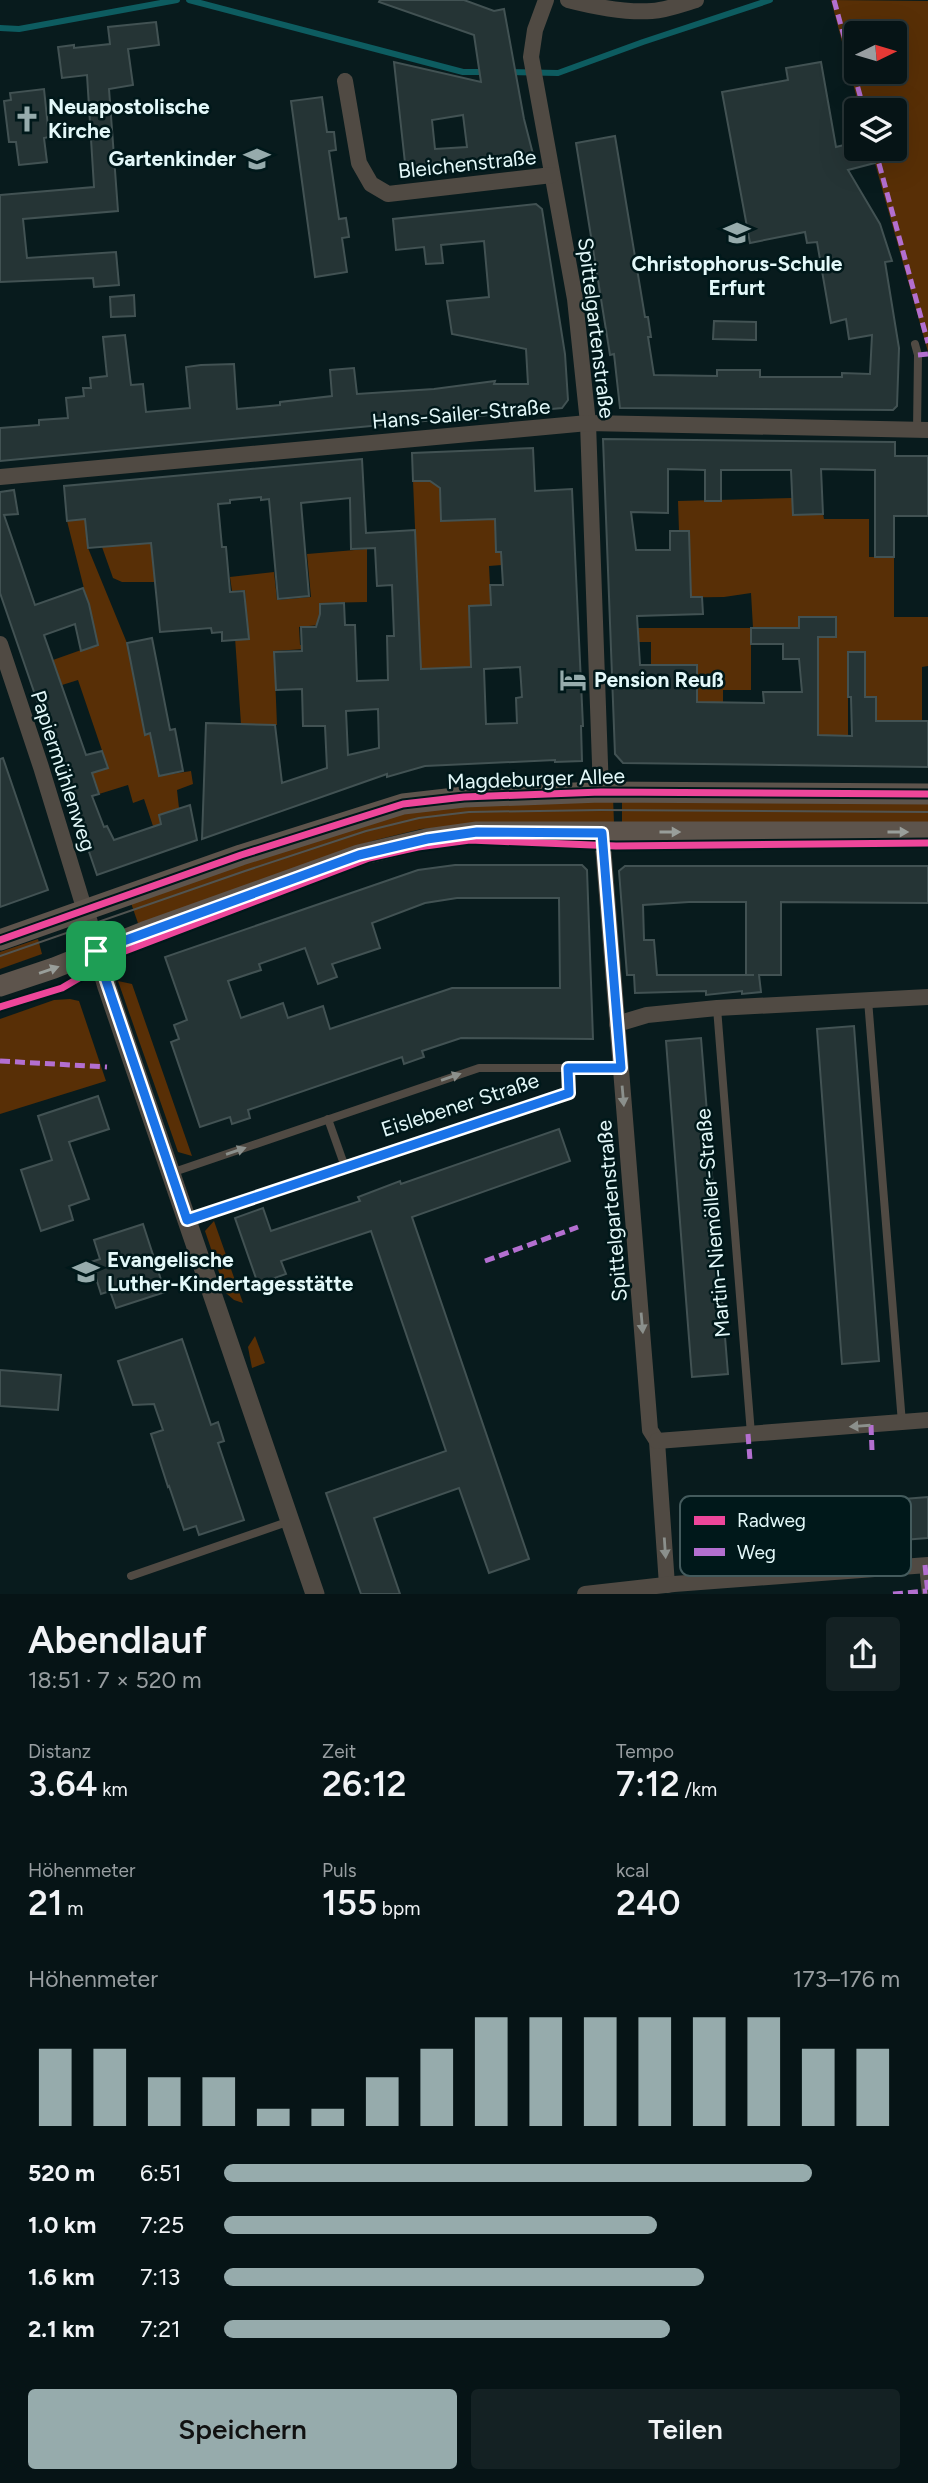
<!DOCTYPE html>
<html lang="de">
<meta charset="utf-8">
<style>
body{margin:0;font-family:Figtree,sans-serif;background:#142123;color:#f1f3f6;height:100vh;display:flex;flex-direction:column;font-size:26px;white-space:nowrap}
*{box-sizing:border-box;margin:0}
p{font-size:23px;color:#989ea1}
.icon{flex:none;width:38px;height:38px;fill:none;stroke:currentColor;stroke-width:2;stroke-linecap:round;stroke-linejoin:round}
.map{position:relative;height:1594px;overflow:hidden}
.drawer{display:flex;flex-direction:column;background:#061416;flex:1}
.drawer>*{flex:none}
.needle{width:46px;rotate:85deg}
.tools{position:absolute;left:844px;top:21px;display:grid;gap:14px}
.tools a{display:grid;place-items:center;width:63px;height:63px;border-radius:7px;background:#061416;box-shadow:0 7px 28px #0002,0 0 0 2px #273335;font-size:35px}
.pin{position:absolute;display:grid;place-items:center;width:60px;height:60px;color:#fff;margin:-30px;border-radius:14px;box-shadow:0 4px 10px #0006}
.round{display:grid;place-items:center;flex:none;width:74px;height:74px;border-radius:7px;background:#142123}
.overview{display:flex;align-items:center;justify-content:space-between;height:119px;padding:0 28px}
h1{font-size:38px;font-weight:600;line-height:52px}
.stats{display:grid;grid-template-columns:repeat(3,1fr);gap:10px;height:119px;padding:7px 28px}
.stats div{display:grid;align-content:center}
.stats b{font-size:35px;font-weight:600}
.stats small{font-size:19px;font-weight:400}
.stats p{font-size:19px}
.chart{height:196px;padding:14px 28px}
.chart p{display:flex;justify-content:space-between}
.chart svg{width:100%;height:126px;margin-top:7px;stroke:#96abac;stroke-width:6}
.action{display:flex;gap:14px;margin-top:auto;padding:14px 28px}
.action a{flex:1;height:80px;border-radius:7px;background:#96abac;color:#111;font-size:28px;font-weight:600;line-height:80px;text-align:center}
.action a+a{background:#142123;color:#f1f3f6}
ul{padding:0 28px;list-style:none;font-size:23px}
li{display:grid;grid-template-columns:112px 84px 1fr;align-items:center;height:52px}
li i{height:18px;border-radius:9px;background:#96abac}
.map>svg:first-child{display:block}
</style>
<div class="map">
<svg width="928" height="1594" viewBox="0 0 928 1594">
<rect width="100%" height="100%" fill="#081b1d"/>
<g fill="#582f06" fill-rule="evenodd">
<path d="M831,0L928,1V352L871,149H894V110H860ZM856,33H894V72H856Z"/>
<path d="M500,478V486L520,485L521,506L501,507L502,519L516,518L517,533L495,534L496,552H501L502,565L489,566L491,605L469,606L471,667L448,668L449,687L422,689L413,481L439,480L442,521L452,520L450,480ZM482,501V519L458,520L457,502Z"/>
<path d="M792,498L793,515L823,514L824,519H869V557H894V617H928V666L922,667V721H864V716H876V698L865,697V652H848V736H818V660L799,659V637H836V617H799V628H753L751,593L724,597L655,598L636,581L691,580V564L680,563L670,553V531H679L678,501Z"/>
<path d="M85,519L88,548L127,643L145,734L150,733L159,776L191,771L193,784L177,790L179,808L160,815L161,824L153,826L144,799L133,803L128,785L99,794L92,773L108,768L78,680L62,685L53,660L98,644L67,521Z"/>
<path d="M149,529L155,582H122L113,578L102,547L124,545Z"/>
<path d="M367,549V602L320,603L319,625L299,627L300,645L320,644V648L274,651L277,725L241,724L233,609L246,608L245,590L232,591L230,577L274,572L277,600L311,597L307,554Z"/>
<path d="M638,628H751V690H723V702H697V665H651V642H639Z"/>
<path d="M613,797L614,823L477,824L421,829L372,841L140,929L131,903L418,803Z"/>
<path d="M622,797L928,803V827L622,823Z"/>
<path d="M38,939L42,954L0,969V952Z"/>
<path d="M118,981L132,984L192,1156L178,1152Z"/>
<path d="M70,999L79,1001L106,1081L0,1114V1019L54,1000Z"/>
<path d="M214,1221L243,1303L234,1300L226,1293L205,1231Z"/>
<path d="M255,1336L265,1363L252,1368L248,1347Z"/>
</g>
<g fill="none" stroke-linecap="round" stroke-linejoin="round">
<g stroke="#0d5c60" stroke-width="6">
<path d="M189,0L463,72H486"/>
<path d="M0,28L19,29L177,0"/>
<path d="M507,72L558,73L643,42L770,0"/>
</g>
</g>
<g fill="#253435" stroke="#425253" stroke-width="2" fill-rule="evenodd">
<path d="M380,0H464L494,11L504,9L524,119L535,162L474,169L406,172L394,62L481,82L474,35L379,2ZM463,115L467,147L435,149L432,120Z"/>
<path d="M156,22L159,45L128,49L133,85L109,89L118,211L23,219L27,258L116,252L119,285L94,287L93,278L0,282V195L94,187L87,75L62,78L58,47L74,45V48L110,44L108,27Z"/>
<path d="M821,62L836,147L856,142V149H871L875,163L848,170L880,224L892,261L885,262L899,348L897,406L893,410L620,408L614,354L610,355L576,143L615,136L645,317H648L651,337H648L654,375L717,376V370H760V377H842V373L870,374L872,335L849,339L846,319L831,323L817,242L807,243L805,232L750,243L722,92L788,80L786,68Z"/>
<path d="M44,89L49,137L44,138L47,162L19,165L16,142H9L4,101L11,100L10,93Z"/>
<path d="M322,97L327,132H334L336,150L329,151L339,219L346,218L349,237L342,238L347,272L315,277L291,101Z"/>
<path d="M536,204L542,209L565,354L568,400L562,408L0,461V428L39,425V420L68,418L66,398L84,396L83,388H91L90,378L107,376L103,337L125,335L131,385L143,384L146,412L190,408L186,367L201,365L234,364L237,409L280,405V402L332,396L330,370L354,368L357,394L434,389L495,381L494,384H528L526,349L452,334L447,301L489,297L484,241L441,245L443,263L426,264L424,247L396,250L393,219Z"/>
<path d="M134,295L135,316L111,317L110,297Z"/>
<path d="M714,321L756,322V340L713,339Z"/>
<path d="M603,439L895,442V456H928V516H894V557H875V470L821,469L823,514L793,515L791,470H721V501H705V470L668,469V513L631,512L636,550H670V531H689L691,597H702L703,614L637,616L640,665H697V702L764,703L763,692H802L799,659H783V644H751V628H799V617H836V637H818V735L852,736L851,697H848V652H865V697H876V721H928V767L623,763L615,754Z"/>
<path d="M533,448L535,491L572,489L583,726H581L582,761L555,762V760L425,766L387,777V774L202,839L206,723L275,725L282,783L327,768L325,726H303L302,689L276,690L274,652L302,651L301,627H316L320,614V604L344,603L345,625H355L357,681L388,680L387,636H394L392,585L377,586L375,548L351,549L350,498L301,503L309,596L278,599L269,499L261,500V497L230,500V503L218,504L222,547H226L230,592L244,591L249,639L222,641V632L212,633L211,628L160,632L151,543L88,548L85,519L67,521L64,486L362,459L366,533L415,530L421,669L471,667L469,606L491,605L490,585H503L501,552H496L495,519L441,521L440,488L430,481H413L412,453ZM520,667L522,697L516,698L517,723L486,724L484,669ZM378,709L379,748L348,755L346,711Z"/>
<path d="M14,490L18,514L4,515L35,605L83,588L89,604L98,645L81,651L75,624L44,635L86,755L102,751L108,768L92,773L99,794L92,796L104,827L107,826L114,840L161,824L159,815L190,805L197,840L97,875L0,593V492Z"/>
<path d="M152,638L170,730L175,729L183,771L159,776L150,733L145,735L127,643Z"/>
<path d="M3,758L48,890L0,907V759Z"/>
<path d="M455,865H582L587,870L593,1039L461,1038L422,1051L424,1057L404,1064L402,1057L248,1110L250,1118L232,1124L230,1117L200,1127L171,1042L179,1039L174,1025L187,1020L165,957L418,870ZM457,898H559L560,988H452L330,1029L323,1006L288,1018L283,1003L241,1018L228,981L261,970L259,964L305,948L318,984L337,977L332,964L380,948L372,923L425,903Z"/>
<path d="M625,866H928V903L781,902V975H759L761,992L742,994V991L706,995V991L635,993L634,975H627L619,871ZM689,902H746V975H754H657L654,940H644L643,905Z"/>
<path d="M854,1026L879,1361L842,1364L817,1029Z"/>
<path d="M701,1038L728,1374L692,1377L666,1041Z"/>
<path d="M98,1096L109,1129L69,1142L89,1199L69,1206L73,1220L41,1231L21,1170L52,1160L38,1116Z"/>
<path d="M559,1129L570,1161L412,1217L529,1559L489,1573L459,1488L374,1518L400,1594H361L326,1493L446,1451L371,1231L281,1261L286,1274L258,1284L235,1218L263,1208L271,1231L360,1201L358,1197L400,1181L401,1184Z"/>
<path d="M143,1224L165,1292L116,1308L110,1291L101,1294L91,1262L100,1259L94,1240Z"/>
<path d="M182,1339L211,1425L218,1422L224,1441L218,1443L244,1520L199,1535L196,1526L184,1530L169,1486L168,1487L151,1434L163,1430L154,1404L133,1405L118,1361Z"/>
<path d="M0,1370L61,1375L58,1410L0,1406Z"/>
<path d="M928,1497V1538L697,1556L694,1516Z"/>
</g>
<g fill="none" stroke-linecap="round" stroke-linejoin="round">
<g stroke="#504a43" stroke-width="8">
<path d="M915,344L918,355L917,430"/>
<path d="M868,1000L902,1423"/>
<path d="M717,1008L751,1434"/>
<path d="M328,1119L345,1167"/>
<path d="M171,1173L479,1068H568L569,1093L189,1220"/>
<path d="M131,1576L290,1521"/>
</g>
<path stroke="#504a43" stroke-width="12" d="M925,1565L928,1594"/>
<g stroke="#504a43" stroke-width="16">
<path d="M546,0L535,30L531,57L575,299L588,423L601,792"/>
<path d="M568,0C595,7 624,13 652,11C667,10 682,4 696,0"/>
<path d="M345,81L359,163L371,184L388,194L552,175"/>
<path d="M0,477L588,423L928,430"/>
<path d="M0,644L41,767L85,911"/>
<path d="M602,833L650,1430L657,1441L667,1585"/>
<path d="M617,1024L647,1015L717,1008L928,997"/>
<path d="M657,1441L928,1420"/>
<path d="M585,1594L674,1584L928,1565"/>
</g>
<path stroke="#504a43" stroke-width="19" d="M85,911L107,987L315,1594"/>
<g stroke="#5d544c" stroke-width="21">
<path d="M0,940L241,855L403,804L464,797L601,792L928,794"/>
<path d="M0,986L54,968L144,932L359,855L427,839L477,832H928"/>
</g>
<path stroke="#515451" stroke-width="2" d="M0,956L245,871L366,831L419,818L469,812L600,810L928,812"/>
<g stroke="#b36fd0" stroke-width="5" stroke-dasharray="10 5" stroke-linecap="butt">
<path d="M834,0L864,110"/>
<path d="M875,149L928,343"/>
<path d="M918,355L928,354"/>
<path d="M0,1061L107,1067"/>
<path d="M485,1261L578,1227"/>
<path d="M871,1425L872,1450"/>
<path d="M748,1434L750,1460"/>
<path d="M925,1565L928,1594"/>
<path d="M893,1594L927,1591"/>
</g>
<g stroke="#00181a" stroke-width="11">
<g id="cycleway">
<path d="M0,940L241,855L403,804L464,797L601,792L928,794"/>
<path d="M0,1007L62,988L125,951L369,858L418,847L470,840L616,846L928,843"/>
</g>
</g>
<use href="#cycleway" stroke="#ed469a" stroke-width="7"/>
</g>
<defs><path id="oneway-solid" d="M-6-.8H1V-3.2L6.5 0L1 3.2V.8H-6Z" transform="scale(1.75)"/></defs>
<g fill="#999e9a">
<use href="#oneway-solid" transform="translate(670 832)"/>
<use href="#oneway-solid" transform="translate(898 832)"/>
<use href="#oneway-solid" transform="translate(49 970) rotate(-19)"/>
</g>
<g fill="#8b908c">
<use href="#oneway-solid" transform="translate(451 1077) rotate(-19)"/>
<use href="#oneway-solid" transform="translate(623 1096) rotate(85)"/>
<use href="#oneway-solid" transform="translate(236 1151) rotate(-19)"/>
<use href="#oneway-solid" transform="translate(642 1323) rotate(85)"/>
<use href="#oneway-solid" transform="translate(860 1426) rotate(176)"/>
<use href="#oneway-solid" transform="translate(665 1548) rotate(86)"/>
</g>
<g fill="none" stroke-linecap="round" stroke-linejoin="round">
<g stroke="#fff" stroke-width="14">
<path id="route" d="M477,832L602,833L621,1068H568L569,1093L187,1220L96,951L359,855L427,839Z"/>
</g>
<use href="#route" stroke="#1a73e8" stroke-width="9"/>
</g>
<defs>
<g id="church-bare" transform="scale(2.1)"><path d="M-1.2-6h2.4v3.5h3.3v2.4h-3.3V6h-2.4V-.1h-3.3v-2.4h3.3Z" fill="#96abac" stroke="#00181a" stroke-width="2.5" paint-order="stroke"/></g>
<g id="school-bare" transform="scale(2.1)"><path d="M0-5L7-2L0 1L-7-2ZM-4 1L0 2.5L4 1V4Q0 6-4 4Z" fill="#96abac" stroke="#00181a" stroke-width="2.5" paint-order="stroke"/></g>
<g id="hotel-bare" transform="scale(2.1)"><path d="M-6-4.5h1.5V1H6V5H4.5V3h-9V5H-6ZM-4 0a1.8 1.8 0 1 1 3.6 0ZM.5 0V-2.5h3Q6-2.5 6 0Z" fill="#96abac" stroke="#00181a" stroke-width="2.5" paint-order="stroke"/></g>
</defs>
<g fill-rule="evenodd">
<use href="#church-bare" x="27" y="119"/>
<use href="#school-bare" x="257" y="159"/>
<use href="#school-bare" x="737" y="233"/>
<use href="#hotel-bare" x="573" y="680"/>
<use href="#school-bare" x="86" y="1272"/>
</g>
<g text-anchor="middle" stroke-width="5" stroke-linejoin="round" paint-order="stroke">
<g font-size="21" font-weight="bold" fill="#e3f8f9" stroke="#00181a" text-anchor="start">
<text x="48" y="114">Neuapostolische<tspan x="48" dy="24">Kirche</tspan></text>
<text x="236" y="166" text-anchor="end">Gartenkinder</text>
<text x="737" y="271" text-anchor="middle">Christophorus-Schule<tspan x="737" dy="24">Erfurt</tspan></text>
<text x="594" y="687">Pension Reuß</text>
<text x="107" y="1267">Evangelische<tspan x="107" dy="24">Luther-Kindertagesstätte</tspan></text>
</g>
<g font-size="21" fill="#e3f8f9" stroke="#00181a">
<text transform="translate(467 164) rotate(-6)" y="7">Bleichenstraße</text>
<text transform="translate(596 328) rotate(83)" y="7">Spittelgartenstraße</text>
<text transform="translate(461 414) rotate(-5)" y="7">Hans-Sailer-Straße</text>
<text transform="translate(63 771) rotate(72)" y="7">Papiermühlenweg</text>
<text transform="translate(536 779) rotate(-2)" y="7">Magdeburger Allee</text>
<text transform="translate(460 1105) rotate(-18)" y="7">Eislebener Straße</text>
<text transform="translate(612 1211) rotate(-95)" y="7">Spittelgartenstraße</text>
<text transform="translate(713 1223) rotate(-95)" y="7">Martin-Niemöller-Straße</text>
</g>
</g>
<rect x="680" y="1496" width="231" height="80" rx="10" fill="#00181a" stroke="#445b5d" stroke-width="2"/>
<rect x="694" y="1516" width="31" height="9" fill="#ed469a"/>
<rect x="694" y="1548" width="31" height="8" fill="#b36fd0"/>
<g font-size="19" fill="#e3f8f9">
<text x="737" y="1527">Radweg</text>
<text x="737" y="1559">Weg</text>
</g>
</svg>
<div class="tools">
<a><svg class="needle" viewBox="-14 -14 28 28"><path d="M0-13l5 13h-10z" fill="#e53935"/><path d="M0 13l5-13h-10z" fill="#989ea1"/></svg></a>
<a><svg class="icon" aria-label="layers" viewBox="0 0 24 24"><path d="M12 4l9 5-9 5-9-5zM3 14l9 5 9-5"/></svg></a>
</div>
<div class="pin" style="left:96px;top:951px;background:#1e9e55"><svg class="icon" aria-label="arrive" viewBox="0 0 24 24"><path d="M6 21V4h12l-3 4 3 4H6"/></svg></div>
</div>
<section class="drawer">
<div class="overview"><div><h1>Abendlauf</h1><p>18:51 · 7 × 520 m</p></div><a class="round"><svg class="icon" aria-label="share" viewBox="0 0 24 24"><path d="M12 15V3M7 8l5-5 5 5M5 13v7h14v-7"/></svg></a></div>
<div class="stats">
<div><p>Distanz</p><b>3.64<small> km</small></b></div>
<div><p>Zeit</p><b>26:12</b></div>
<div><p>Tempo</p><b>7:12<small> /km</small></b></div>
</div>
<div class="stats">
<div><p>Höhenmeter</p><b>21<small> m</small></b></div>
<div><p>Puls</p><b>155<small> bpm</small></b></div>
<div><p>kcal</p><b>240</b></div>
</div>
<div class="chart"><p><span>Höhenmeter</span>173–176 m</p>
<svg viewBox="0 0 160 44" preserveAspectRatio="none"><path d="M5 44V17M15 44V17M25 44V27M35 44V27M45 44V38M55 44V38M65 44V27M75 44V17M85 44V6M95 44V6M105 44V6M115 44V6M125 44V6M135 44V6M145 44V17M155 44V17"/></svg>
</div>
<ul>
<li><b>520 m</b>6:51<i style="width:87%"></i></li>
<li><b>1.0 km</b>7:25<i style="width:64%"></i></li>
<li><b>1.6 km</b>7:13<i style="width:71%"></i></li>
<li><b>2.1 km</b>7:21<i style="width:66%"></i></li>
</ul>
<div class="action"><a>Speichern</a><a>Teilen</a></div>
</section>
